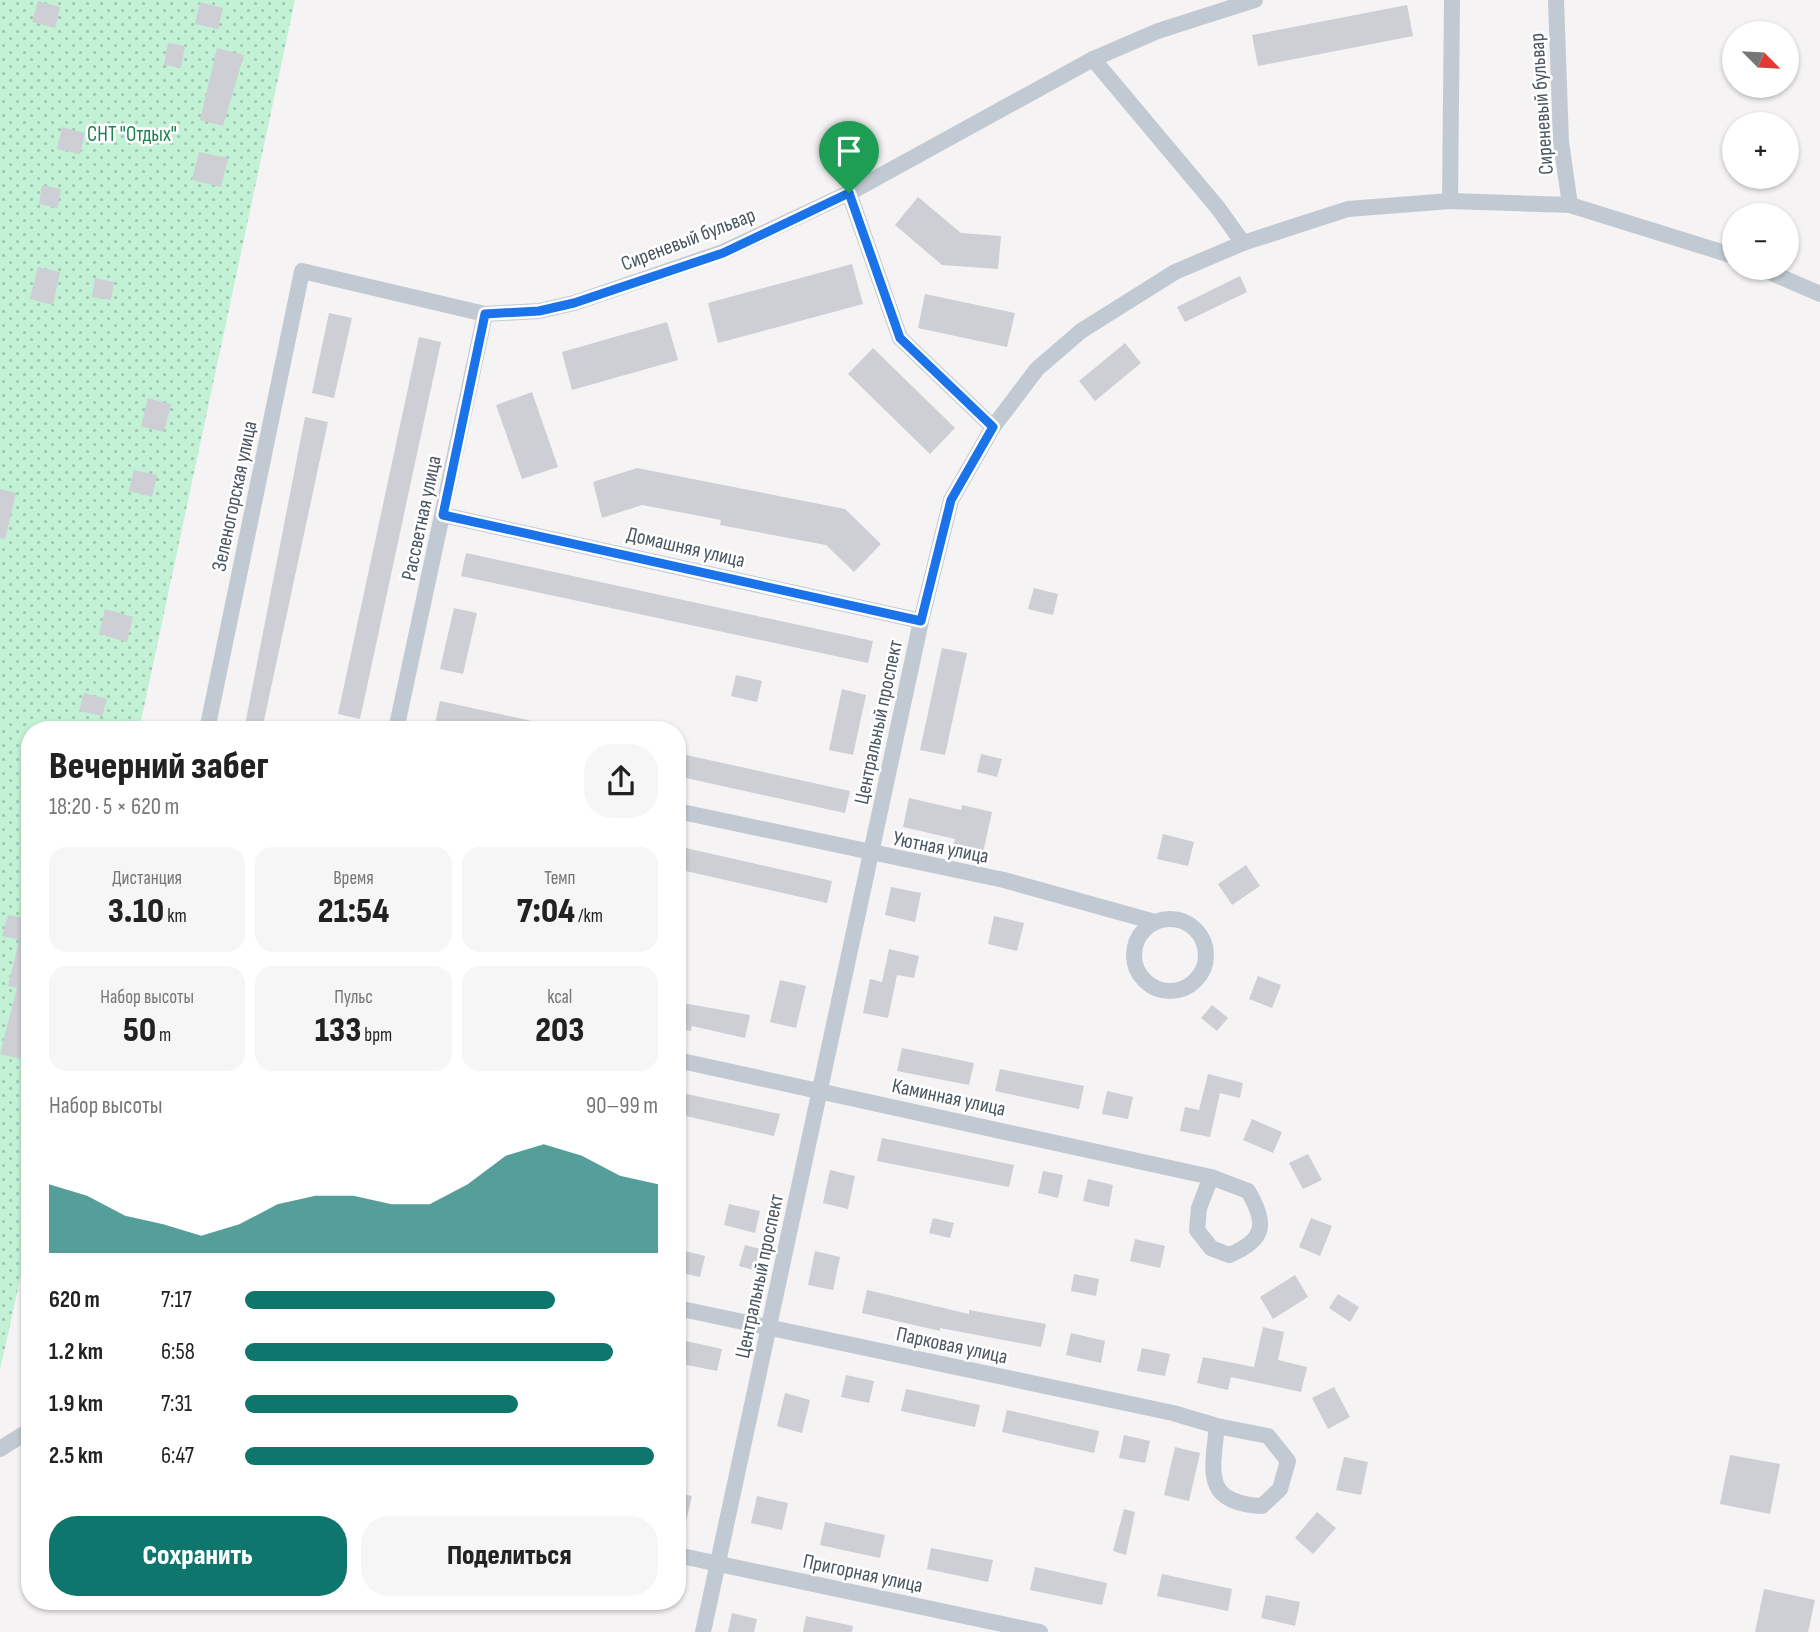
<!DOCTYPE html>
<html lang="ru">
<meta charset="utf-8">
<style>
body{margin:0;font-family:"Sofia Sans Condensed",sans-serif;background:#f6f6f6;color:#222;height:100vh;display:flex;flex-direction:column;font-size:26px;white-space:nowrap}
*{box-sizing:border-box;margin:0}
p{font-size:23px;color:#767676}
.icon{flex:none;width:38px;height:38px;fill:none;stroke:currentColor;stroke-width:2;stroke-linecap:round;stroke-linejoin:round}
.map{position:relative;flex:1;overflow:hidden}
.sheet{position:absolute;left:21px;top:721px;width:665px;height:889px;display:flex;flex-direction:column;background:#fff;border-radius:28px;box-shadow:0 2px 5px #0004}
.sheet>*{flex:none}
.needle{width:46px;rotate:114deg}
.buttons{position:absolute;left:1722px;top:21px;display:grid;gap:14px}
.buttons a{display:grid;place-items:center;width:77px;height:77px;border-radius:50%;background:#fff;box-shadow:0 2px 5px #0004;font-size:35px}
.pin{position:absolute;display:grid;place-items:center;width:60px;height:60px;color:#fff;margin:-72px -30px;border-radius:50% 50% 50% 0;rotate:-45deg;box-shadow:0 0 7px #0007}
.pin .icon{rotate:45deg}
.round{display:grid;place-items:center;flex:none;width:74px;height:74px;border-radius:28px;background:#f6f6f6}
.summary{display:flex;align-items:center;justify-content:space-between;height:119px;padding:0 28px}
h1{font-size:38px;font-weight:800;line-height:52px}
.metrics{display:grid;grid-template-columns:repeat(3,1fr);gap:10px;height:119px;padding:7px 28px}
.metrics div{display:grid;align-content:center;border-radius:18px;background:#f6f6f6;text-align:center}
.metrics b{font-size:35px;font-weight:800}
.metrics small{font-size:19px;font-weight:400}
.metrics p{font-size:19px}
.chart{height:196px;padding:14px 28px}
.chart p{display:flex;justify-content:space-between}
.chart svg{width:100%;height:126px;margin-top:7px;fill:#0f766e;opacity:.7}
.cta{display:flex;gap:14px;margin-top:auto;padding:14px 28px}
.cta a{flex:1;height:80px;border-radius:28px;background:#0f766e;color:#fff;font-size:28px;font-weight:800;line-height:80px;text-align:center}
.cta a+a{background:#f6f6f6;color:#222}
ul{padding:0 28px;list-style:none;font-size:23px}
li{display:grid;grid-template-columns:112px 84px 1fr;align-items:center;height:52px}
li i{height:18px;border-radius:9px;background:#0f766e}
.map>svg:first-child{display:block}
</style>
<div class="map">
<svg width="1820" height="1632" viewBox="0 0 1820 1632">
<defs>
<pattern id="garden-dots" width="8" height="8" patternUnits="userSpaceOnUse" patternTransform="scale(1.75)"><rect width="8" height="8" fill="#c3f1d5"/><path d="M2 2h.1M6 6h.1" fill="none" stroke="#a0c6b0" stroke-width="1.8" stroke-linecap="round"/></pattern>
</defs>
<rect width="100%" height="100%" fill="#f5f3f3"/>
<path fill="url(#garden-dots)" d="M0,0H295L139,730H30V1234L0,1370Z"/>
<g fill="#cdcfd5">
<path d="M38,1L60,7L55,28L32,22Z"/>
<path d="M200,2L223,8L218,29L195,24Z"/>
<path d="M1407,5L1413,36L1258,66L1252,35Z"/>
<path d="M168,43L185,46L181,68L164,65Z"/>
<path d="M217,48L244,55L223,126L200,120Z"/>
<path d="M62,127L85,133L80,154L57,149Z"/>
<path d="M199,152L228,158L221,187L192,180Z"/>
<path d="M42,185L61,189L58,208L39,204Z"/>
<path d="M918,197L961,233L1001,236L998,269L942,265L895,225Z"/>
<path d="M852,264L863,304L718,343L708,303Z"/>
<path d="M38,267L60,272L53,305L30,299Z"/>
<path d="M1240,276L1247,292L1185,322L1177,307Z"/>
<path d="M95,278L114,282L111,300L92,297Z"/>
<path d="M925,294L1015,313L1007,347L918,328Z"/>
<path d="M329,313L352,318L334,398L312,393Z"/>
<path d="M667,322L678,360L572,390L562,352Z"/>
<path d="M419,337L441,342L360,719L338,714Z"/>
<path d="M1125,343L1141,363L1095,401L1079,381Z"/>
<path d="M873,348L955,428L930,454L848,374Z"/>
<path d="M532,392L558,467L522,479L496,405Z"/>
<path d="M148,398L171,404L164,432L141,426Z"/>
<path d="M305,417L328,422L262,730H244Z"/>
<path d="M637,468L845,509L881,544L854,572L826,545L720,525L721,520L642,505L602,518L593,482Z"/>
<path d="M134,470L157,475L152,497L129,491Z"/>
<path d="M0,489L16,493L5,539L0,538Z"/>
<path d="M466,553L873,641L868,663L461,576Z"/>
<path d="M1034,588L1058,594L1053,615L1028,609Z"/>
<path d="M454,608L477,613L463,674L440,669Z"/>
<path d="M105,609L133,617L127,642L99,634Z"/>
<path d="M942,648L967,653L945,755L920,750Z"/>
<path d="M736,675L762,681L757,702L731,696Z"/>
<path d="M842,689L866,695L853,755L829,750Z"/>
<path d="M84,693L107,699L102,716L79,711Z"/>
<path d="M440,701L546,724L545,730H466L435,723Z"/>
<path d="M677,753L850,791L845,813L677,776Z"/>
<path d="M981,754L1002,759L997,777L977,772Z"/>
<path d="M909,798L961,810L962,805L992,812L982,857L952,850L955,839L903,827Z"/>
<path d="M1163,834L1194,842L1188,866L1157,859Z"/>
<path d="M677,846L832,881L827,903L677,869Z"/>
<path d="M1246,865L1260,886L1232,905L1218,884Z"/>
<path d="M891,887L921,893L915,922L885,915Z"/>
<path d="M8,915L30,919V1024L21,1059L0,1054L17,988L8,986L19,940L2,936Z"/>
<path d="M994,916L1024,923L1017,951L988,944Z"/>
<path d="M889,949L919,956L914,978L897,975L888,1018L863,1013L870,979L882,982Z"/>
<path d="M1258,976L1281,985L1272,1008L1249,999Z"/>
<path d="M780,980L806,986L796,1028L770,1022Z"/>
<path d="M677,1002L750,1015L745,1038L692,1026L691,1031L677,1029Z"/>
<path d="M1212,1005L1228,1018L1217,1031L1201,1018Z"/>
<path d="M902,1048L974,1063L969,1085L897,1071Z"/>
<path d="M1000,1069L1084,1086L1079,1109L995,1091Z"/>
<path d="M1208,1074L1243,1083L1240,1098L1220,1093L1210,1137L1180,1131L1185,1107L1199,1110Z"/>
<path d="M1107,1091L1133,1097L1128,1119L1102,1114Z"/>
<path d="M677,1092L780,1114L774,1136L677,1114Z"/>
<path d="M1252,1119L1282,1132L1273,1153L1243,1140Z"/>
<path d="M882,1138L1014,1165L1009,1187L877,1161Z"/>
<path d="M1308,1154L1322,1180L1303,1189L1289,1163Z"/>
<path d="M830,1170L855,1176L848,1209L823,1203Z"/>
<path d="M1043,1171L1063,1175L1058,1198L1038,1193Z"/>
<path d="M1088,1179L1113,1185L1109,1207L1083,1201Z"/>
<path d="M729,1204L760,1211L755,1233L724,1225Z"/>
<path d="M933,1218L954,1223L950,1238L929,1233Z"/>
<path d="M1311,1218L1332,1226L1320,1256L1299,1247Z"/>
<path d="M1135,1239L1165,1246L1160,1268L1130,1261Z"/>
<path d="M745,1245L760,1249L754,1270L739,1266Z"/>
<path d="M677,1249L705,1256L700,1277L677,1272Z"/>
<path d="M815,1251L840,1257L833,1290L808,1285Z"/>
<path d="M1074,1274L1099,1279L1096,1296L1071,1291Z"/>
<path d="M1295,1275L1308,1297L1273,1319L1260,1297Z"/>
<path d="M867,1290L969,1314V1310L1046,1324L1041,1347L940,1328V1331L862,1313Z"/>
<path d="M1338,1294L1359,1307L1350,1322L1329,1308Z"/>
<path d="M1263,1327L1284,1332L1278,1360L1307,1367L1301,1392L1231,1377L1228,1390L1197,1383L1203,1357L1254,1367Z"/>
<path d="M1071,1333L1105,1341L1101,1363L1066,1355Z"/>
<path d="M677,1339L722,1349L717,1371L677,1363Z"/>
<path d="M1142,1348L1170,1354L1165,1376L1137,1371Z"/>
<path d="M846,1375L874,1381L869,1403L841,1397Z"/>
<path d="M1334,1387L1350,1417L1328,1429L1312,1398Z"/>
<path d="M906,1389L980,1405L975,1427L901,1411Z"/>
<path d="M785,1393L810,1400L802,1433L777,1426Z"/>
<path d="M1007,1410L1099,1431L1094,1453L1002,1432Z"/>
<path d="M1124,1435L1150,1441L1145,1463L1119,1458Z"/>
<path d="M1175,1447L1200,1453L1189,1501L1164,1495Z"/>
<path d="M1730,1455L1780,1464L1770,1514L1720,1504Z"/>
<path d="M1344,1457L1368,1462L1361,1495L1336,1490Z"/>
<path d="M677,1493L692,1496L683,1534H677Z"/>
<path d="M757,1496L788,1503L782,1530L751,1523Z"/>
<path d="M1124,1509L1135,1512L1126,1555L1113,1551Z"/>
<path d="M1317,1512L1336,1528L1313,1554L1295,1538Z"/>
<path d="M825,1522L885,1535L880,1558L820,1545Z"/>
<path d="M931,1548L993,1560L988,1582L927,1569Z"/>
<path d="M1035,1567L1107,1583L1102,1605L1030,1590Z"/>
<path d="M1162,1574L1232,1589L1228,1611L1157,1596Z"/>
<path d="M1764,1589L1815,1600L1808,1632H1755Z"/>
<path d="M1266,1595L1300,1602L1295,1626L1261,1618Z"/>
<path d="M732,1613L757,1619L754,1632H728Z"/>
<path d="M806,1616L853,1626L852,1632H803Z"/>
</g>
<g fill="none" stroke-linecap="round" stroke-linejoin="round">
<g stroke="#c1cad2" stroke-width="16">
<path d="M1556,0L1561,142L1570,205"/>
<path d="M1093,59L1218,208L1243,243"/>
<path d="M849,193L900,338L993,427"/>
<path d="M1450,201L1452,0"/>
<path d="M1760,268L1820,294"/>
<path d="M443,515L921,621"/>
<path d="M207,730L302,271L485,314L539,311L574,303L723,252L849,193L1093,59L1158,31L1255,0"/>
<path d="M396,730L485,314"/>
<path d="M677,811L1004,880L1155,922"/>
<circle cx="1170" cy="955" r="36"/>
<path d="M677,1060L1211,1177L1248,1191C1267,1223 1266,1240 1229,1255L1211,1248L1197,1230L1199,1208L1211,1177"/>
<path d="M677,1308L1173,1413L1217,1426L1268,1436L1288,1461L1280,1489L1262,1506C1203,1503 1212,1473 1217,1426"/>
<path d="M0,1449L30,1430"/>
<path d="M677,1555L1040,1632"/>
<path d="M703,1632L921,621L951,500L993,427L1037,369L1081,331L1175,272L1243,243L1348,209L1450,201L1570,205L1734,256"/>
</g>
</g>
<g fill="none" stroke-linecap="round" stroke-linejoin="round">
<g stroke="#fff" stroke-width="14">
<path id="route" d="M849,193L900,338L993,427L951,500L921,621L443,515L485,314L539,311L574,303L723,253Z"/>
</g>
<use href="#route" stroke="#1a73e8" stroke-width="9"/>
</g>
<g text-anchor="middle" stroke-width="5" stroke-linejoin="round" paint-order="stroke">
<g font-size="21" fill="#4a5661" stroke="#fff">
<text transform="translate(1541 104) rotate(-94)" y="7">Сиреневый бульвар</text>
<text transform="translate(688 239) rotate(-21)" y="7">Сиреневый бульвар</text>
<text transform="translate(234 496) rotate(-78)" y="7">Зеленогорская улица</text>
<text transform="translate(421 518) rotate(-78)" y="7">Рассветная улица</text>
<text transform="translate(686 547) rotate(13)" y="7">Домашняя улица</text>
<text transform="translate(878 722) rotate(-78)" y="7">Центральный проспект</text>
<text transform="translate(941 847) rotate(11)" y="7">Уютная улица</text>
<text transform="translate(949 1097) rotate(12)" y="7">Каминная улица</text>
<text transform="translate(759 1276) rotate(-78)" y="7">Центральный проспект</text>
<text transform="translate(952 1345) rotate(12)" y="7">Парковая улица</text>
<text transform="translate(863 1573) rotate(12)" y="7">Пригорная улица</text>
</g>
<g font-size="21" fill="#17864f" stroke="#fff">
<text x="132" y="141">СНТ "Отдых"</text>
</g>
</g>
</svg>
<div class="buttons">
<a><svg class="needle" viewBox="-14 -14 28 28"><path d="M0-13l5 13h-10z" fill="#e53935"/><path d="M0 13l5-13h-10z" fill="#767676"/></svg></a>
<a>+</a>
<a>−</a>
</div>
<div class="pin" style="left:849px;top:193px;background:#1e9e55"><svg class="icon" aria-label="arrive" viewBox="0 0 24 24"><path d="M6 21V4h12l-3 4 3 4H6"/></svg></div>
<section class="sheet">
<div class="summary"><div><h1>Вечерний забег</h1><p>18:20 · 5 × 620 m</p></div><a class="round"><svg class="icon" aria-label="share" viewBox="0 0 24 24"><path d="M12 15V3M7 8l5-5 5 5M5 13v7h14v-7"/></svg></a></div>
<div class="metrics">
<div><p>Дистанция</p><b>3.10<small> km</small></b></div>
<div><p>Время</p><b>21:54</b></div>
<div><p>Темп</p><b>7:04<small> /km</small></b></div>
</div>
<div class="metrics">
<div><p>Набор высоты</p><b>50<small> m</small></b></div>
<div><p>Пульс</p><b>133<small> bpm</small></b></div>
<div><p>kcal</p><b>203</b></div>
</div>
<div class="chart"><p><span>Набор высоты</span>90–99 m</p>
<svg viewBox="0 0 160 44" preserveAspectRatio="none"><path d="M0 44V20L10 24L20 31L30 34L40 38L50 34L60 27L70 24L80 24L90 27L100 27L110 20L120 10L130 6L140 10L150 17L160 20V44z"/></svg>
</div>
<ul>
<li><b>620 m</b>7:17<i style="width:75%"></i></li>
<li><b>1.2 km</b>6:58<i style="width:89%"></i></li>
<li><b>1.9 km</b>7:31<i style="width:66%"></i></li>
<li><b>2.5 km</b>6:47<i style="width:99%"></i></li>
</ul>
<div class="cta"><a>Сохранить</a><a>Поделиться</a></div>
</section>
</div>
